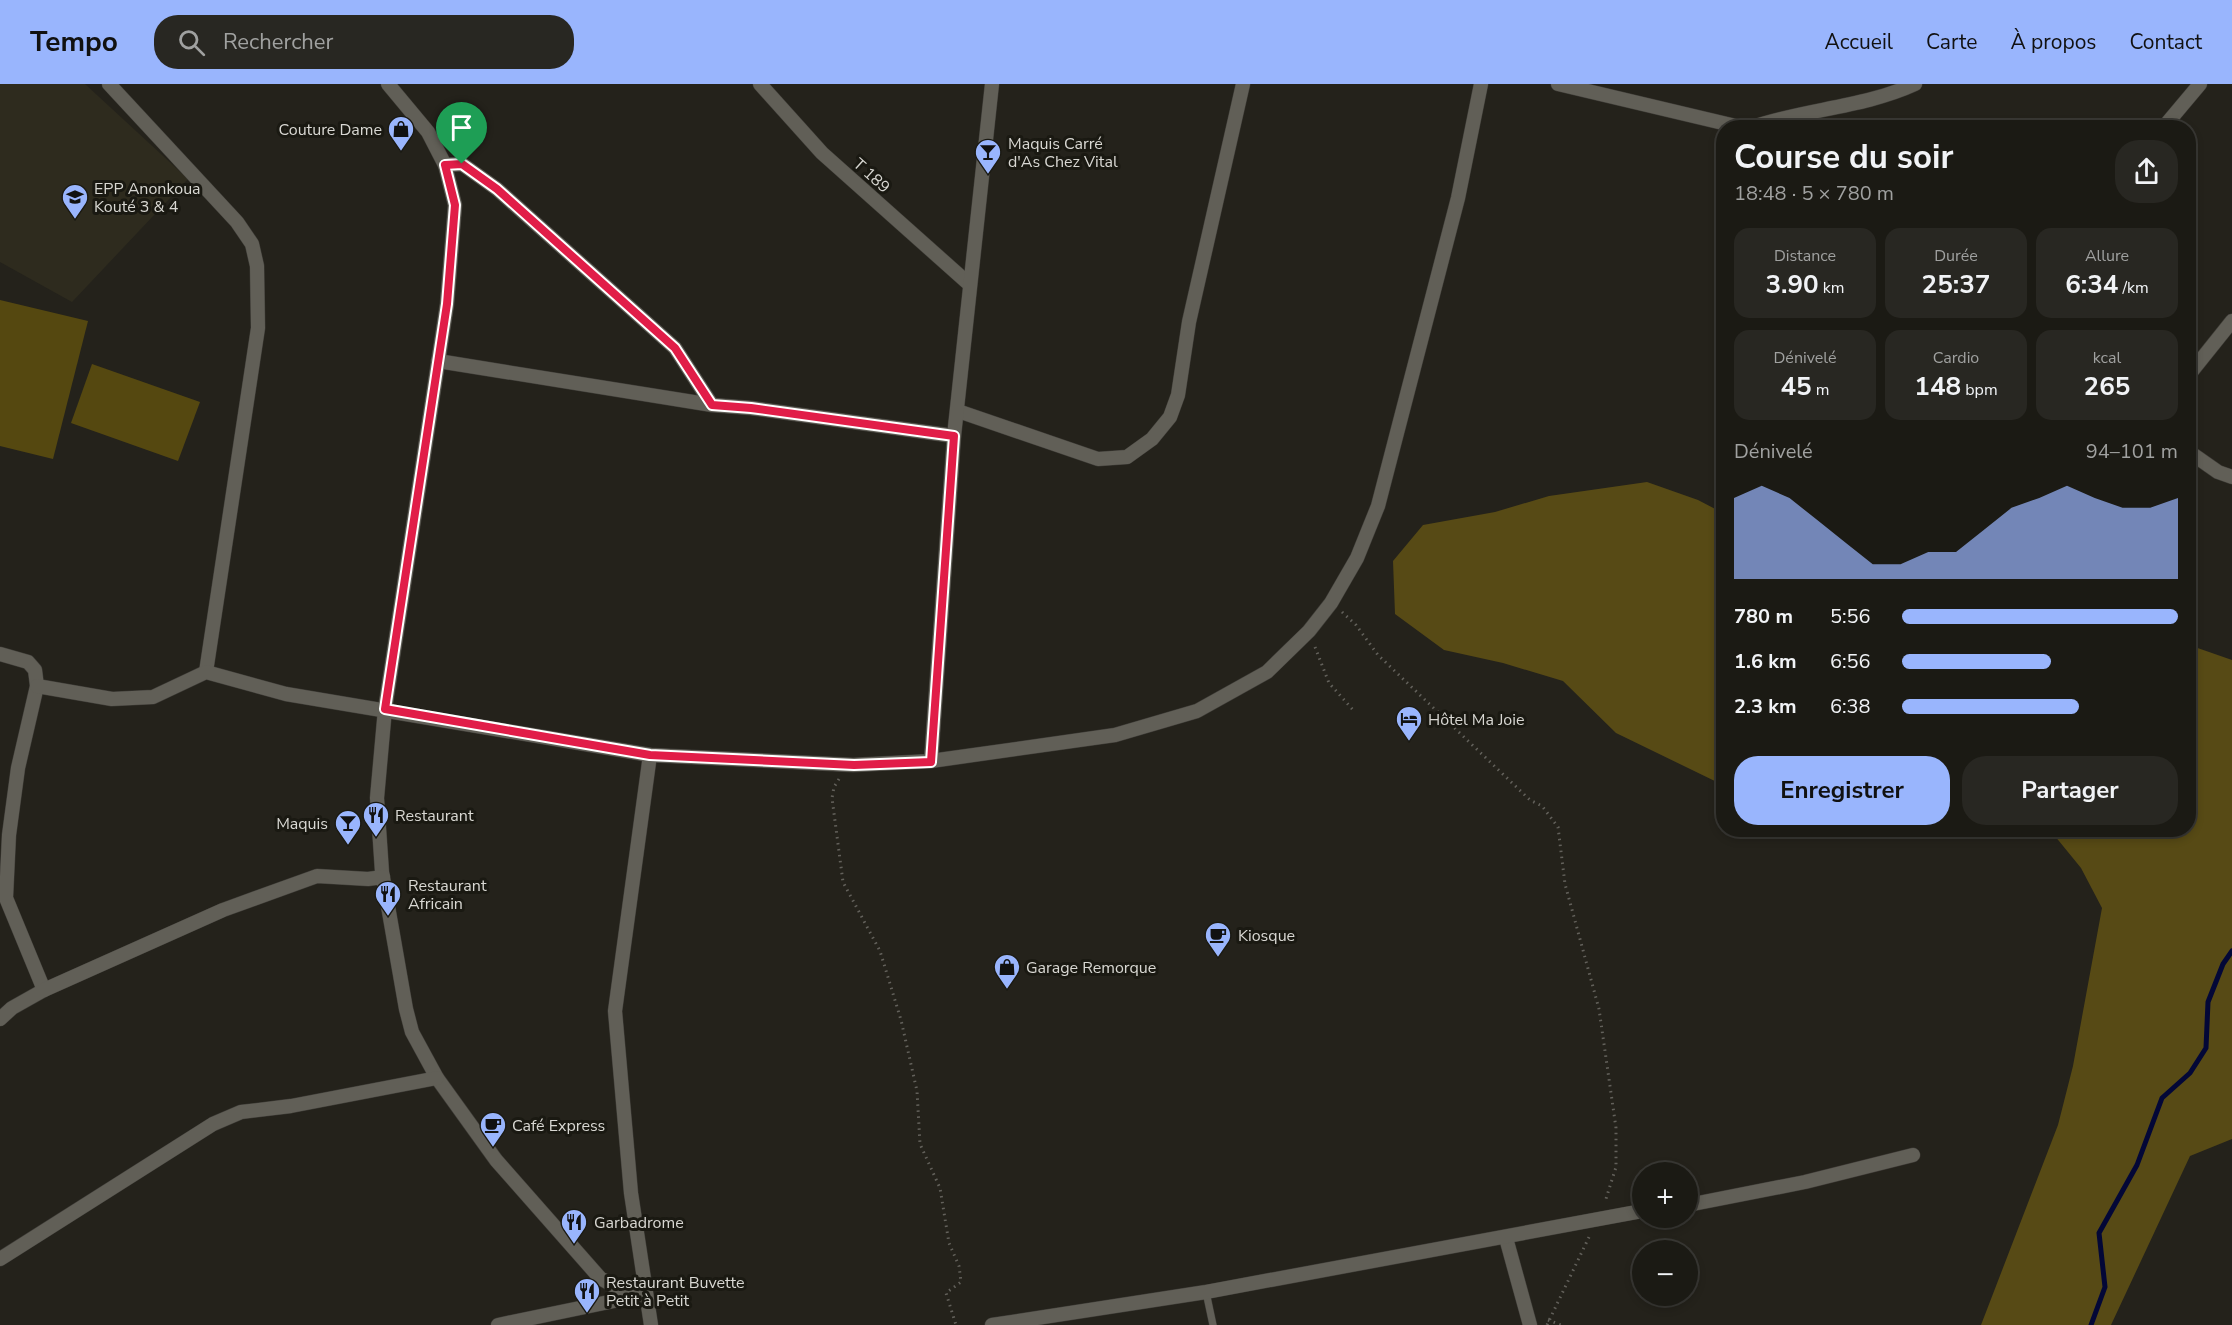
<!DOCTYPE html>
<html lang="fr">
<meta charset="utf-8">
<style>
body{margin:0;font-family:"Nunito Sans",sans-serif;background:#282722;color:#f1f3f6;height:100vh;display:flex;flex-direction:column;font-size:22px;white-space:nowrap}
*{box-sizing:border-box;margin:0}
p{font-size:20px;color:#a0a1a0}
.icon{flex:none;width:33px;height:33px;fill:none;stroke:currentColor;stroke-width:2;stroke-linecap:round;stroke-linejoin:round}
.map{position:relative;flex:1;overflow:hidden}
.side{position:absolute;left:1716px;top:36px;width:480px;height:717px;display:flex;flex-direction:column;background:#1b1a14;border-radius:24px;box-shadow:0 3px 9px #0003,0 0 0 2px #393834}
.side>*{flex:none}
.fabs{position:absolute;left:1632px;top:1078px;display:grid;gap:12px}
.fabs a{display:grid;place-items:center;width:66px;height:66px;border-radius:50%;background:#1b1a14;box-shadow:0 3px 9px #0003,0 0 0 2px #393834;font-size:30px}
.pin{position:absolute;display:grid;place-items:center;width:51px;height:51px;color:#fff;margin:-62px -26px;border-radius:50% 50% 50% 0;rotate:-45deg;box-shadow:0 0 6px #0007}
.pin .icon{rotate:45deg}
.round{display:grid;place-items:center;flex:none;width:63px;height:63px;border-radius:24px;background:#282722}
.headline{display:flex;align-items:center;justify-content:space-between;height:102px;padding:0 18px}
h1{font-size:33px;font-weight:700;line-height:45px}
.figures{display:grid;grid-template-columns:repeat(3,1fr);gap:9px;height:102px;padding:6px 18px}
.figures div{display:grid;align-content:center;border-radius:15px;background:#282722;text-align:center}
.figures b{font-size:26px;font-weight:700}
.figures small{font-size:16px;font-weight:400}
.figures p{font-size:16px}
.chart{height:168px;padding:12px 18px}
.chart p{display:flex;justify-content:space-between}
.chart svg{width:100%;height:108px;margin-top:6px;fill:#99b5fd;opacity:.7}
.action{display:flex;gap:12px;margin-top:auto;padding:12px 18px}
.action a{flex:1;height:69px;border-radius:24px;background:#99b5fd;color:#111;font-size:24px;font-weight:700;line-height:69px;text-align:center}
.action a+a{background:#282722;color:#f1f3f6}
ul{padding:0 18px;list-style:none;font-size:20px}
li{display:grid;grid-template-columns:96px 72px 1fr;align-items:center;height:45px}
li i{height:15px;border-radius:8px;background:#99b5fd}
header{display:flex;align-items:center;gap:36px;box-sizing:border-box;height:84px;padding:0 30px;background:#99b5fd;color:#111}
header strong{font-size:28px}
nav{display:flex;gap:33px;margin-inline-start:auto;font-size:21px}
.search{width:420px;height:54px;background:#282722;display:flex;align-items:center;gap:15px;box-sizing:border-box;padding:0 21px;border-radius:24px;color:#a0a1a0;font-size:22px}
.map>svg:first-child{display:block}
</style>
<header>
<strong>Tempo</strong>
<div class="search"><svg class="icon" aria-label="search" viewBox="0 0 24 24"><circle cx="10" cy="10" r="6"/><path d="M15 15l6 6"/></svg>Rechercher</div>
<nav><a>Accueil</a><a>Carte</a><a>À propos</a><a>Contact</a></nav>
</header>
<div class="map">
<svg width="2232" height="1241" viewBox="0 0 2232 1241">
<rect width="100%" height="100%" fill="#24221b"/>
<path fill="#2e2b1e" d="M0,0H85L188,95L72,218L0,178Z"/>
<g fill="#554810">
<path d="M0,216L88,237L53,375L0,362Z"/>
<path d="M92,280L200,318L178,377L71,339Z"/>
</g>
<g fill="#574a15">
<path d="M1647,398L1698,416L1723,429V701L1616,649L1563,597L1503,579L1444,566L1395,530L1393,477L1423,441L1495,428L1549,412Z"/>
<path d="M2189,561L2232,576V1055L2190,1072L2111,1241H1981L2058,1041L2073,982L2102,824L2081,784L2050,746H2188Z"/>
</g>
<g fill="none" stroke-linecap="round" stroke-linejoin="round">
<path stroke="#030737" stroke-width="5" d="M2091,1241L2105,1203L2099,1149L2137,1081L2162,1014L2190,989L2206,964L2208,918L2223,880L2232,867"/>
<g stroke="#3e3c37" stroke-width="8">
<path id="service" d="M1206,1208L1213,1241"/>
</g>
<g stroke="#3e3c37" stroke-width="15">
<g id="minor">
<path d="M109,0L237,138L252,160L257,182L258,244L206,588"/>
<path d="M388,0L428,48L445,81L455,121L447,220L385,625L377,714L382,788L406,925L412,948L437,994L496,1076L600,1194L633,1213L646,1217"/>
<path d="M760,0L822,69L969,200"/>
<path d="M1558,0L1744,44"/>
<path d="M1750,44C1803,25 1863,24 1915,0"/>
<path d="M2163,44L2200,0"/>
<path d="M445,81L462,80L497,105L675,264L712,321"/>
<path d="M438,277L712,321L751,324L954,352"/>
<path d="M2188,292L2232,237"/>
<path d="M958,327L1098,375L1127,373L1152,355L1170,333L1178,311L1189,238L1243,0"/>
<path d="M2188,367L2218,388L2232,393"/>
<path d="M0,570L28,578L35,586L37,602L18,684L9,751L6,814L44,906"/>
<path d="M37,602L112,615L153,613L206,588L286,610L650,671L853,681L931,677L954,352L992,0"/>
<path d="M650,671L615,927L631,1109L651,1241"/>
<path d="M931,677L1115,651L1197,627L1267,588L1309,547L1331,519L1357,474L1378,422L1458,114L1481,0"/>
<path d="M0,935L12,924L44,906L223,826L317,792L368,795L383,793"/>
<path d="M1688,1121L1805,1098L1913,1071"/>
<path d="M1506,1154L1530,1241"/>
<path d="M0,1175L213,1040L241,1028L291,1022L437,994"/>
<path d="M498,1241L633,1213"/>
<path d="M992,1241L1206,1208L1642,1127"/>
</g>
</g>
<g stroke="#63615b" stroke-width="3" stroke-dasharray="1.5 4.5" stroke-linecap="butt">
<path d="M1342,528L1356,541L1378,571L1530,716L1542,722L1558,743L1565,800L1599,925L1616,1044V1083L1605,1118"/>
<path d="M1315,563L1329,599L1354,627"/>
<path d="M839,695L834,703L832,714L843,798L880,867L901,936L917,1007L920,1060L940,1104L949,1159L959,1182L961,1198L946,1209L956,1241"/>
<path d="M1548,1236L1561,1241"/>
<path d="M1547,1241L1590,1151"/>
</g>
<use href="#service" stroke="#615f57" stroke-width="7"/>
<use href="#minor" stroke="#615f57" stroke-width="14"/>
</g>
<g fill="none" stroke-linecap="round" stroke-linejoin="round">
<g stroke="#fff" stroke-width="12">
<path id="route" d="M462,80L497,105L675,264L712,321L751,324L954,352L931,678L854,681L650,671L385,625L447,220L455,121L445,81Z"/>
</g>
<use href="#route" stroke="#e11d48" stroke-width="8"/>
</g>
<defs>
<g id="shop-pin" transform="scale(1.35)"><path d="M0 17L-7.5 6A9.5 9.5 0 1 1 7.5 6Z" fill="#99b5fd" stroke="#1a1912"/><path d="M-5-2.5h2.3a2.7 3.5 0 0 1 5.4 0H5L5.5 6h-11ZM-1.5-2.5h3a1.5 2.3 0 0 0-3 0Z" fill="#111"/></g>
<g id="bar-pin" transform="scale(1.35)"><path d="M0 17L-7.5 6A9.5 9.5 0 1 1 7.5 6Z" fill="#99b5fd" stroke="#1a1912"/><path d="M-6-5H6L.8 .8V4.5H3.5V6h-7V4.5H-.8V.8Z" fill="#111"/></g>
<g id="school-pin" transform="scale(1.35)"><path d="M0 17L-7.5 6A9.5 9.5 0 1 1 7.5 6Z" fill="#99b5fd" stroke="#1a1912"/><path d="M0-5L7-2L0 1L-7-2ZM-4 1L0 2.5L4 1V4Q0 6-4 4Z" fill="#111"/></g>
<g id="hotel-pin" transform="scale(1.35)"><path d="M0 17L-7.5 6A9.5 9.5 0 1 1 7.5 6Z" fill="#99b5fd" stroke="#1a1912"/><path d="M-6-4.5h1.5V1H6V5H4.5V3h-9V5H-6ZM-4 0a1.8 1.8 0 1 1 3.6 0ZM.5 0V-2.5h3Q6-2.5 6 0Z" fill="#111"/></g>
<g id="restaurant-pin" transform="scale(1.35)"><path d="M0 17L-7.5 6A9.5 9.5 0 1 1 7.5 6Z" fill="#99b5fd" stroke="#1a1912"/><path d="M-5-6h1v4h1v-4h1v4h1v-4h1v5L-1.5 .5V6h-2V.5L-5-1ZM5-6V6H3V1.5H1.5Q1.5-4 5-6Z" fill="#111"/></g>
<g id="cafe-pin" transform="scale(1.35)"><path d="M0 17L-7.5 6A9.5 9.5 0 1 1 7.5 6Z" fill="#99b5fd" stroke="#1a1912"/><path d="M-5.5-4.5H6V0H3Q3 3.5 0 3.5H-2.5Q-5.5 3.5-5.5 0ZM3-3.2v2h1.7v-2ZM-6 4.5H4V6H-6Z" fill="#111"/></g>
</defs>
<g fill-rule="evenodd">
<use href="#shop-pin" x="401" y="45"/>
<use href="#bar-pin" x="988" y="68"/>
<use href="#school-pin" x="75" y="113"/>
<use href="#hotel-pin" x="1409" y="635"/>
<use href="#restaurant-pin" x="376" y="731"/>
<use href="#bar-pin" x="348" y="739"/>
<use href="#restaurant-pin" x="388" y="810"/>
<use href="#cafe-pin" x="1218" y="851"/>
<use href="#shop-pin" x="1007" y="883"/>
<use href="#cafe-pin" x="493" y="1041"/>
<use href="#restaurant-pin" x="574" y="1138"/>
<use href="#restaurant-pin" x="587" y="1207"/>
</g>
<g text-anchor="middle" stroke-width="6" stroke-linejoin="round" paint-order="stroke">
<g font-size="16" fill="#d9d8d3" stroke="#1a1912" text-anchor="start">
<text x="382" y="51" text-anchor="end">Couture Dame</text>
<text x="1008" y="65">Maquis Carré<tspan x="1008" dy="18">d'As Chez Vital</tspan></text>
<text x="94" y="110">EPP Anonkoua<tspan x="94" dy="18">Kouté 3 &amp; 4</tspan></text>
<text x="1428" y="641">Hôtel Ma Joie</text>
<text x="395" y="737">Restaurant</text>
<text x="328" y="745" text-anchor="end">Maquis</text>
<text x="408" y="807">Restaurant<tspan x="408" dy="18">Africain</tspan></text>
<text x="1238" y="857">Kiosque</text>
<text x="1026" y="889">Garage Remorque</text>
<text x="512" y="1047">Café Express</text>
<text x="594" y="1144">Garbadrome</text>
<text x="606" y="1204">Restaurant Buvette<tspan x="606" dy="18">Petit à Petit</tspan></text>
</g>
<g font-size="16" fill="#d9d8d3" stroke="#1a1912">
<text transform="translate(872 91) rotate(42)" y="6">T 189</text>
</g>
</g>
</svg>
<div class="fabs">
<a>+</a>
<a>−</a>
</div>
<div class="pin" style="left:462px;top:80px;background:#1e9e55"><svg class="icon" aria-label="arrive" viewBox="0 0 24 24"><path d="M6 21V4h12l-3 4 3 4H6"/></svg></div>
<section class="side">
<div class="headline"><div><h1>Course du soir</h1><p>18:48 · 5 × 780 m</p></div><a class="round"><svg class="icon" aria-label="share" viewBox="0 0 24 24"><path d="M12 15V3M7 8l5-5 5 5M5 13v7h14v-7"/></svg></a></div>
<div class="figures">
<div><p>Distance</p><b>3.90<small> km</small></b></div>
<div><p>Durée</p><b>25:37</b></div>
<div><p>Allure</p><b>6:34<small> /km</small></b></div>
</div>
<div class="figures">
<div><p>Dénivelé</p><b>45<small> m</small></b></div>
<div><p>Cardio</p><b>148<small> bpm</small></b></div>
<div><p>kcal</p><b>265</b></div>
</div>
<div class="chart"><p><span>Dénivelé</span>94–101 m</p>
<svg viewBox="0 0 160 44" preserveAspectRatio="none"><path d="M0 44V11L10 6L20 11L30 20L40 29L50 38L60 38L70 33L80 33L90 24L100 15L110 11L120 6L130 11L140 15L150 15L160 11V44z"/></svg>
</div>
<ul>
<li><b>780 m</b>5:56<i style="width:100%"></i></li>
<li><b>1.6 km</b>6:56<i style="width:54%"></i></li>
<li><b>2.3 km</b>6:38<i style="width:64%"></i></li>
</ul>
<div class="action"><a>Enregistrer</a><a>Partager</a></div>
</section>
</div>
